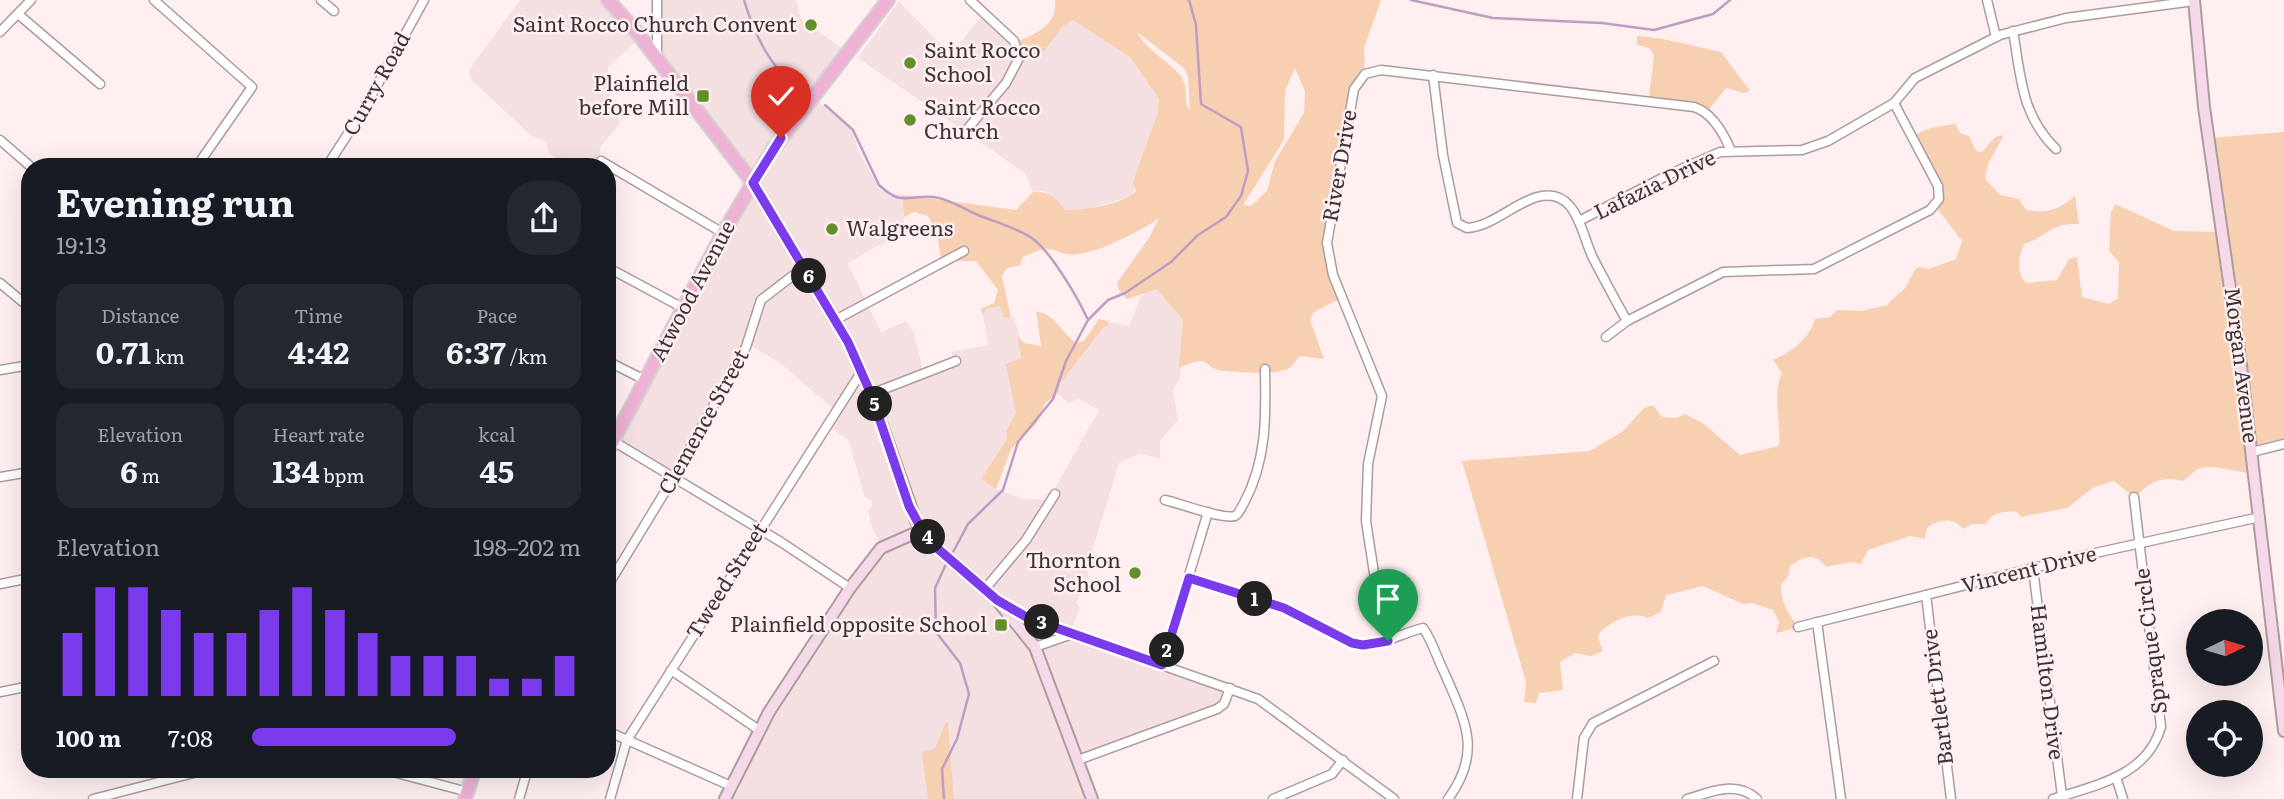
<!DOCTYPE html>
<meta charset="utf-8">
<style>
body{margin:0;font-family:Literata,serif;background:#242831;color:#f1f3f6;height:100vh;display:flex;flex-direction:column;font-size:26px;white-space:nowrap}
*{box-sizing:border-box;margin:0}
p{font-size:23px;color:#9ea1a6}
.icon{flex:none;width:38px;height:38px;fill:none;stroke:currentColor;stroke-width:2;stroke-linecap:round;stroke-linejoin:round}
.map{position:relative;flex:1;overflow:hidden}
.sheet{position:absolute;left:21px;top:158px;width:595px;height:620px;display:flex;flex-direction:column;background:#171b24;border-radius:28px;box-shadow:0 7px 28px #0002}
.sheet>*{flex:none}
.needle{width:46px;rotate:85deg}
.buttons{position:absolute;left:2186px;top:609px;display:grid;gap:14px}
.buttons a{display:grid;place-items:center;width:77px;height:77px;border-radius:50%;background:#171b24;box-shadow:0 7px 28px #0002;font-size:35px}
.pin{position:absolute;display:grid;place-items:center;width:60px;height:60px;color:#fff;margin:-72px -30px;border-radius:50% 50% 50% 0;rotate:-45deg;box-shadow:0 0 7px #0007}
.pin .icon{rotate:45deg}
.km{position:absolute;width:35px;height:35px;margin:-18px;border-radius:50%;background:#222;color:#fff;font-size:19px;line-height:35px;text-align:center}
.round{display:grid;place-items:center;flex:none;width:74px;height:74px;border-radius:28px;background:#242831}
.head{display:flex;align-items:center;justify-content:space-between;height:119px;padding:0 35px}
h1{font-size:38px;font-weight:700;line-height:52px}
.stats{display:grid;grid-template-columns:repeat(3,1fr);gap:10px;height:119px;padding:7px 35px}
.stats div{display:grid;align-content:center;border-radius:18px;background:#242831;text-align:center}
.stats b{font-size:30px;font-weight:700}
.stats small{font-size:19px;font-weight:400}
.stats p{font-size:19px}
.chart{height:196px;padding:14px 35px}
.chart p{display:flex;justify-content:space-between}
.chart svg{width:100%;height:126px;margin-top:7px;stroke:#7c3aed;stroke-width:6}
ul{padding:0 35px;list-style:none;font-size:23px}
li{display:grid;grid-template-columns:112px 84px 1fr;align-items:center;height:52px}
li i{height:18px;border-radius:9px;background:#7c3aed}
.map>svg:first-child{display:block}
</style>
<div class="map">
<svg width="2284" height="799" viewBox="0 0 2284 799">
<rect width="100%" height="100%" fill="#ffeff1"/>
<g fill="#f4dfe1">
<path d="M520,0H608L640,38L608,67L610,98L618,101L619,125L600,147L601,166H563L549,153L546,141L531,136L471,79L469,70Z"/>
<path d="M658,0H796L801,19L847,52L814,98L853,132L858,151L880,190L890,195L902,194L905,235L875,247L848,264L881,332L906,321L914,333L923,371L955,361L951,352L988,345L983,315L986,309L1000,306L1011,318L1014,317L1020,337L1021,358L1007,364L1016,413L1006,431L1007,439L981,479L998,490L1025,499L1047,500L1051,495L1099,410L1079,399L1068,403L1058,393L1060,384L1108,322L1129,326L1141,297L1154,284L1183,320L1180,379L1173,390L1178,420L1160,441V458L1139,454L1119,463L1087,568L1089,578L1076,603L1080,608L1072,629L1228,687L1225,702L1080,760L1093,799H954L948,723L944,724L935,748L923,753L928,799H727L760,730L883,548L872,528L868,510L872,507V501L864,496L849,441L829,426L836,411L780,363L750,345L672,474L615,439L751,183L661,64Z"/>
<path d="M899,1L951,55L984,13L1019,50L1044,51L1063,26L1073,19L1130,57L1159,99L1157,115L1132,196L1082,211L1065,210L1044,191L1033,192L1025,173L858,58Z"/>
</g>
<g fill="#f7cfb1" fill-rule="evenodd">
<path d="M1055,0H1381L1364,48L1365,75L1355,89L1329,249L1341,298L1314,312L1310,320L1324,359L1300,356C1297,359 1292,367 1289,368C1275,376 1241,372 1224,371C1202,369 1213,352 1179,368L1183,320L1157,289L1127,299L1118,289L1117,283L1149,238L1159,218C1141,231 1101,251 1079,254C1051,258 1059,238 1022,258L1021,265L1007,268L1002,276L1011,318L1004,317L1000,306L986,309L983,315L981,309L994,303L998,290L976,261H958L942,266L937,233L928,216L914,212L904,217L902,195L1016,210L1033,192C1049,191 1056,197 1065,210C1083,211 1125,204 1136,191L1133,182L1157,115L1159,99L1130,57L1073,20L1063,26L1044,51L1020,55L1016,42C1036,34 1058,25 1055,0ZM1137,32L1184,68L1188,76L1190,111C1182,99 1190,87 1180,75C1167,60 1146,50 1137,32ZM1295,68L1305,91L1304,113L1275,161L1267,191L1251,206L1243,205L1284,140L1285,91Z"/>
<path d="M1637,36C1666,38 1693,46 1721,52L1750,91L1744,93L1726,88L1707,112L1649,98L1654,55L1649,48L1637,45Z"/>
<path d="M1955,124L1960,133L1969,136L1976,151L1982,152L1995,137L2004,135L1988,164L1985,179L2000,195L2019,199L2026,210C2047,214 2058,210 2075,196L2079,224C2048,223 2049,236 2024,244C2018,258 2016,271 2026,283L2057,280L2069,259L2077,257L2082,297L2109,304L2118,298L2119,262L2109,251L2111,212L2115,204L2174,231L2221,232L2210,138L2284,132V444L2255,452L2254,473C2236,473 2216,464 2201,468C2193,470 2190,477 2182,481C2163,475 2147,483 2135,498L2114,481L2094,487L2067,508L2021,517L2017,512C2004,511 1992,512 1986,524H1972L1963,529C1954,517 1938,519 1927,528L1925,539L1910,536L1868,550L1861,564L1852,562L1826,567C1815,552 1804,556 1790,566L1788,577L1781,584C1780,599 1788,616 1799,627L1776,633L1779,622L1773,610L1752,603L1743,604L1703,586L1666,595L1661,612L1648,618C1630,611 1615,620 1600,632L1598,638L1603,651L1591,656L1575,653L1560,662L1563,690L1539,693L1536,703L1524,702L1526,682L1462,461L1590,451L1623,431L1644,408L1653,405L1662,417L1677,418L1685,414L1704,424L1740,455L1779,446C1781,422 1772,393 1782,373L1773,360C1792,351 1809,340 1815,319L1830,317L1837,310L1861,311L1888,305C1892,297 1899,295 1905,288C1910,281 1911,274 1918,267L1929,269L1956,259L1962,241L1936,207L1940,199L1913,136L1930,128Z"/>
<path d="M1036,311C1056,315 1061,332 1076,343L1084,341L1099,319L1108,321V326L1103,328L1060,384L1058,393L1045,403L1037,423L1011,449L996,489L981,479L1007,439L1006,431L1016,413L1006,364L1021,358L1018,337L1024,343L1041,346Z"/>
<path d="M945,723H948L954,799H928L922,753L935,748Z"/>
</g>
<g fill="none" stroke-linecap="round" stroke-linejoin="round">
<g stroke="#bd9dc2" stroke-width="2.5">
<path d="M744,0C754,34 771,69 800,90"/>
<path d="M1411,0L1493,18L1602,23L1654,30L1713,14L1730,0"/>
<path d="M825,105L853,130L879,185C904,209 911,192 939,198C952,201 966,210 978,215C995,222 1018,228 1033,239C1051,252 1078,298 1087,318"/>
<path d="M952,554L968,524L1003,490L1018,442L1053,399L1066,361L1088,320L1108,300L1125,293L1171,262L1198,235L1226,217L1241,196L1248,171L1241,127L1201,104L1196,25L1189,0"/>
<path d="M944,799L942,769L957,739L969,694L960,663L936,632L935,588L948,560"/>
</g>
<g stroke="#ad9c9e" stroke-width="11">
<g id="street">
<path d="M154,0L252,87L197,166"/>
<path d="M321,0L334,11"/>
<path d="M657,0V56"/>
<path d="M1987,0L1996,37"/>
<path d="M18,14L100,84"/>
<path d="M2013,31C2021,77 2021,115 2056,149"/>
<path d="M0,32L31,0"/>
<path d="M1433,75L1443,155L1457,223L1467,228C1493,226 1513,204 1537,197C1577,186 1581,234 1593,258C1604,279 1615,300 1627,321"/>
<path d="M964,133L1006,83L1019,58L1014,41L970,0"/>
<path d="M0,140L30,166"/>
<path d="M601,161L723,233"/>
<path d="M327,166L364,109L424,0"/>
<path d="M404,166H417"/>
<path d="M1581,220L1670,174L1720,152L1802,150L1828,141L1894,103L1915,78L2000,35L2066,18L2194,1"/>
<path d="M607,267L683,308"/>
<path d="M0,283L30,308"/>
<path d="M837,319L964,251"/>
<path d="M1606,337L1627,321L1723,272L1814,269L1930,210L1939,199L1938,186L1894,103"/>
<path d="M607,361L645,380"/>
<path d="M0,370L30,365"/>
<path d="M871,394L956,361"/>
<path d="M613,441L781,542L850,588"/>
<path d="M2252,452L2284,444"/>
<path d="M0,477L30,472"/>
<path d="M1165,500C1179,503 1223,520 1235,516C1239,514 1242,506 1244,503C1267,460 1266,416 1265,369"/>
<path d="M2033,569L2062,796"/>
<path d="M1189,578L1284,608L1352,643C1378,649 1398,634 1423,628C1432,640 1437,658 1444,672C1465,720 1483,752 1448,799"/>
<path d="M0,584L30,578"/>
<path d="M607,587L674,477L746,347L761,300L804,267"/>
<path d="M985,589L1026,540L1055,494"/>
<path d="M1926,595L1951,799"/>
<path d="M1003,604L1028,618L1258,699L1394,799"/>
<path d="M1817,622L1841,799"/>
<path d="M1798,627L2086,555L2260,517"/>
<path d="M1394,638L1374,573L1366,521L1368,464L1382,396L1333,275L1327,243L1354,89L1365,74L1381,70L1694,107C1713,113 1724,134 1731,151"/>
<path d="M1035,647L1075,633"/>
<path d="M1162,665L1208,512"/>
<path d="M671,670L759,730"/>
<path d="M0,692L30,686"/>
<path d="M607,731L731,786"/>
<path d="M1078,760L1217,709L1224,704L1230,688"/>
<path d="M320,768L353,772L389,771L468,792"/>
<path d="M2116,777L2123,799"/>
<path d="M93,799L213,768"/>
<path d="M519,799L528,768"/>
<path d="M610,799L627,740L862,371"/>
<path d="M1273,799L1332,774L1343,760"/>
<path d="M1577,799L1584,738L1593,723L1714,661"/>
<path d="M1687,799C1711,792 1736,780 1757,799"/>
<path d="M2053,799C2096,785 2147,776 2161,727L2134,497"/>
</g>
</g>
<g stroke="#ad9c9e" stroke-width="14">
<g id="secondary">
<path d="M2194,0L2204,107L2241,365L2284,731"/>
<path d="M753,183L848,342L871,394L916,521L937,548L997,600L1035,647L1092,799"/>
<path d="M725,799L769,712L850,588L881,548L922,530"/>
</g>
</g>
<g stroke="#d4d2d3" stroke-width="16">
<g id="primary">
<path d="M608,0L635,30L753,183"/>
<path d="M607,452L723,233L773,149L888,0"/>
<path d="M465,799L475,768"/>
</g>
</g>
<use href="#street" stroke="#fff" stroke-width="8"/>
<use href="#secondary" stroke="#f6d9e9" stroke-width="10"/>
<use href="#primary" stroke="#edb2d4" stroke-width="12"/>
</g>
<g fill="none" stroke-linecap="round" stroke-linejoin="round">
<g stroke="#fff" stroke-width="14">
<path id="route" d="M781,138L753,183L848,342L871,394L909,506L922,530L937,548L997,600L1028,618L1162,665L1189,578L1284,608L1352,643L1363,645L1388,641"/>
</g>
<use href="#route" stroke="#7c3aed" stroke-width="9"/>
</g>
<g fill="#609027" stroke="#ffeff1" stroke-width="2.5">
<circle cx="811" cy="25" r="7"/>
<circle cx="910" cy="63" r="7"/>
<rect x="696" y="89" width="14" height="14" rx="3.5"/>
<circle cx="910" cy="120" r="7"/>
<circle cx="832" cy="229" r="7"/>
<circle cx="1135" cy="573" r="7"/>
<rect x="994" y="618" width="14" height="14" rx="3.5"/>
</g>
<g text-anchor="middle" stroke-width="5" stroke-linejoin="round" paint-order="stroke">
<g font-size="21" fill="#3b3435" stroke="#ffeff1" text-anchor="end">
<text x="797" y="32">Saint Rocco Church Convent</text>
<text x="924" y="58" text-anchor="start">Saint Rocco<tspan x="924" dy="24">School</tspan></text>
<text x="689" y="91">Plainfield<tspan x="689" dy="24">before Mill</tspan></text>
<text x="924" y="115" text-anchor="start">Saint Rocco<tspan x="924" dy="24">Church</tspan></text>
<text x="846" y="236" text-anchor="start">Walgreens</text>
<text x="1121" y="568">Thornton<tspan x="1121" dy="24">School</tspan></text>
<text x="987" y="632">Plainfield opposite School</text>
</g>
<g font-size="21" fill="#3b3435" stroke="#ffeff1">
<text transform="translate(377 84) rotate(-61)" y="7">Curry Road</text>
<text transform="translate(1340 166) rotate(-80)" y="7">River Drive</text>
<text transform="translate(1655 185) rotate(-26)" y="7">Lafazia Drive</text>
<text transform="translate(693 291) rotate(-62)" y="7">Atwood Avenue</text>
<text transform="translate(2241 365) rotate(83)" y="7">Morgan Avenue</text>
<text transform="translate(704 422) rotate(-61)" y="7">Clemence Street</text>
<text transform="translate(2029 570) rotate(-14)" y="7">Vincent Drive</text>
<text transform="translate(727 581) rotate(-58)" y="7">Tweed Street</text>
<text transform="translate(2151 641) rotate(-97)" y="7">Spraque Circle</text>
<text transform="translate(2047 682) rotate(83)" y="7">Hamilton Drive</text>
<text transform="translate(1938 697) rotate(-97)" y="7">Bartlett Drive</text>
</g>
</g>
</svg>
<div class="buttons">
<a><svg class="needle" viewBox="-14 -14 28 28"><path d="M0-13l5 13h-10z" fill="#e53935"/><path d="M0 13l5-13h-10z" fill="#9ea1a6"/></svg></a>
<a><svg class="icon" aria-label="locate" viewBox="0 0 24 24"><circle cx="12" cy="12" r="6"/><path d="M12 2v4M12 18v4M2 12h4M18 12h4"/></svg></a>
</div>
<div class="pin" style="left:1388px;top:641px;background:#1e9e55"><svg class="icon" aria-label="arrive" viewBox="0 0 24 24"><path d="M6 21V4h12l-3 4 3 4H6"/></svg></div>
<div class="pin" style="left:781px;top:138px;background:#d93025"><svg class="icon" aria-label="check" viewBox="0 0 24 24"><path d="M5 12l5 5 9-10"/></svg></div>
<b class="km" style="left:1255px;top:599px">1</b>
<b class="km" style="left:1167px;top:650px">2</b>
<b class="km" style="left:1042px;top:622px">3</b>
<b class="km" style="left:928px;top:537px">4</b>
<b class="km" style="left:875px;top:404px">5</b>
<b class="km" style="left:809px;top:276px">6</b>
<section class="sheet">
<div class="head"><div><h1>Evening run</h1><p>19:13</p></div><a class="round"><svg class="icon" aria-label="share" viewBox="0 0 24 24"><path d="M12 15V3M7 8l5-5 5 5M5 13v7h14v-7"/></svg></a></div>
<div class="stats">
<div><p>Distance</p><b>0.71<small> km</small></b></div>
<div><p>Time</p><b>4:42</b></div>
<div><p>Pace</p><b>6:37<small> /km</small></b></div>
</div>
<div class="stats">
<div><p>Elevation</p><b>6<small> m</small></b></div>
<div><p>Heart rate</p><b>134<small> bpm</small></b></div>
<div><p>kcal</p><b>45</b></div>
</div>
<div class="chart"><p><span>Elevation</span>198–202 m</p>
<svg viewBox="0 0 160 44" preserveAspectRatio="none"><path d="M5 44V22M15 44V6M25 44V6M35 44V14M45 44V22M55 44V22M65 44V14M75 44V6M85 44V14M95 44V22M105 44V30M115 44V30M125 44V30M135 44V38M145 44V38M155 44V30"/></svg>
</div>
<ul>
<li><b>100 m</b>7:08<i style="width:62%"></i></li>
</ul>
</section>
</div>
